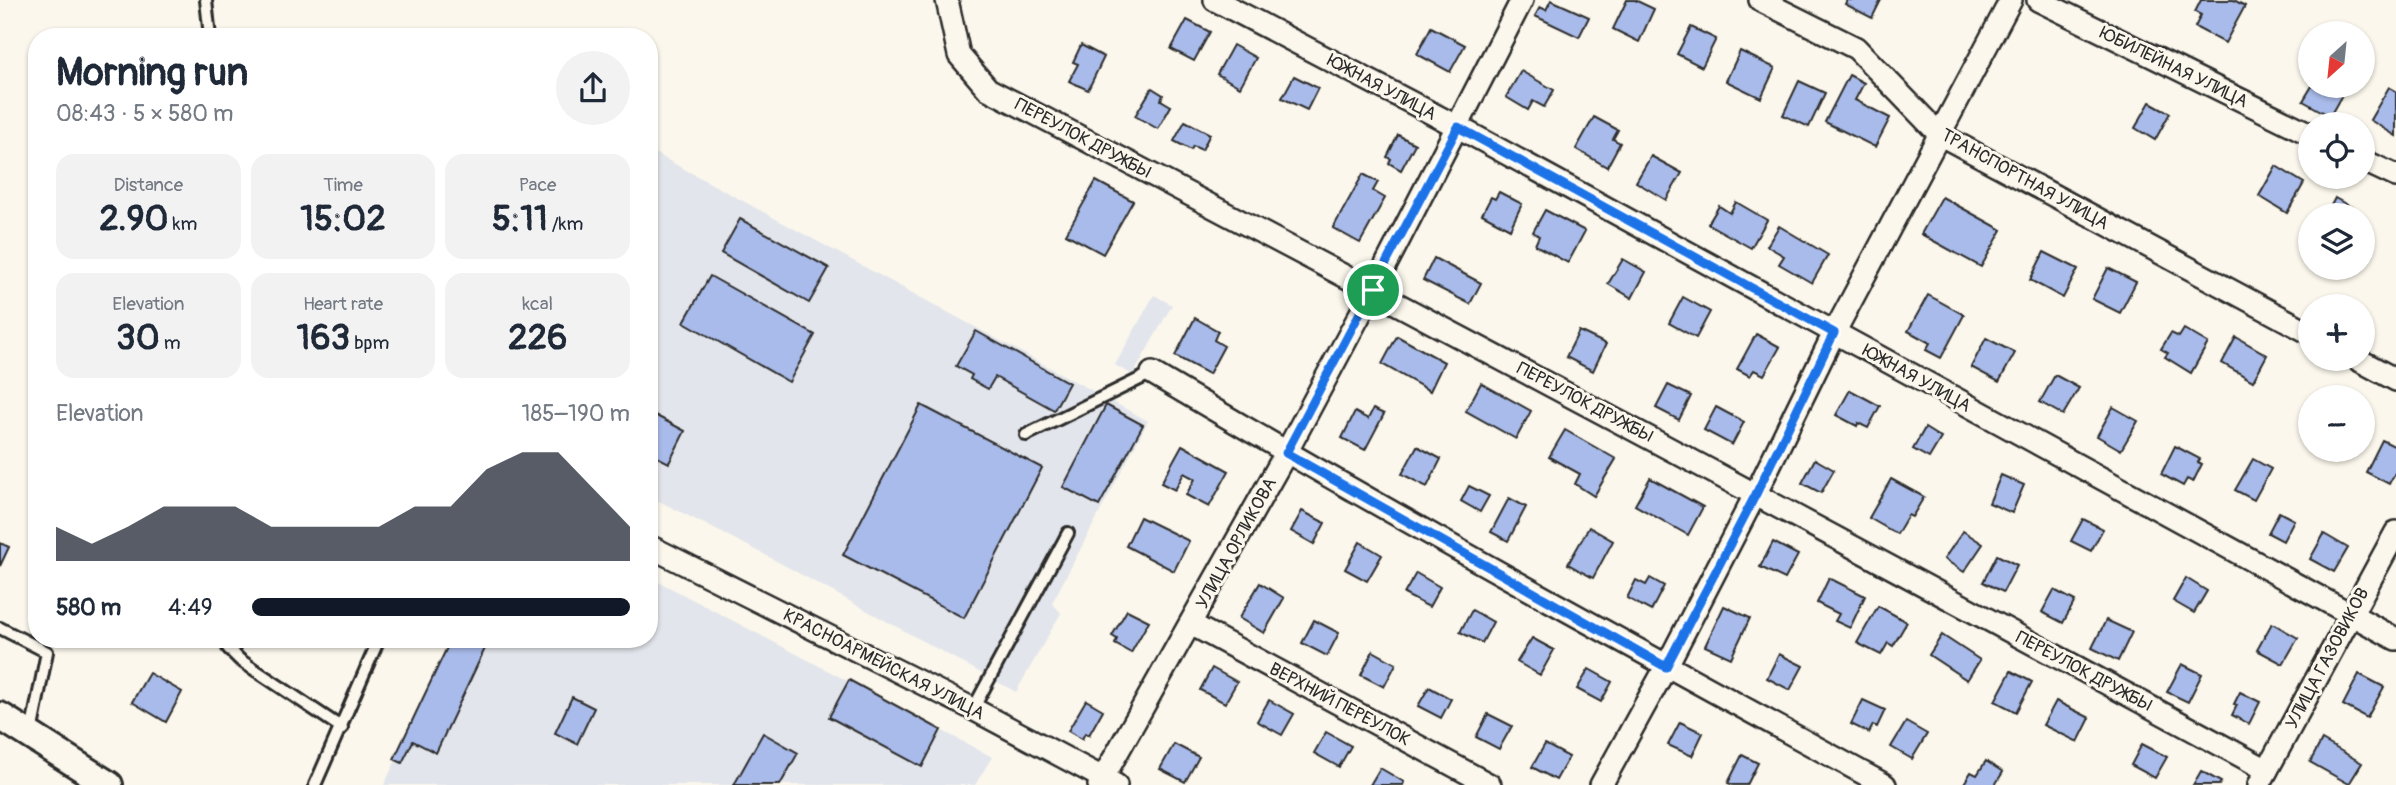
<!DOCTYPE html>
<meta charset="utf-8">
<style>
body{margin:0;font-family:Pangolin,sans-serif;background:#f2f2f3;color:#1f2937;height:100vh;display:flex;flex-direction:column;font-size:26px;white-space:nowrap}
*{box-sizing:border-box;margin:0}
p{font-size:23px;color:#747a83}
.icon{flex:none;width:38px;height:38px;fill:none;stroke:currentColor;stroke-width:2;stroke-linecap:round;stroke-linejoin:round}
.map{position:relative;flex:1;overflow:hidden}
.details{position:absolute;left:28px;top:28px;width:630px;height:620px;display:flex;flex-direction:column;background:#fff;border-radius:28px;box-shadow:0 2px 5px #0004}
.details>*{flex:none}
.needle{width:46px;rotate:207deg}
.buttons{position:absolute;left:2298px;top:21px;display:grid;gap:14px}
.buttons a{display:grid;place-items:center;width:77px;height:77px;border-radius:50%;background:#fff;box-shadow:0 2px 5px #0004;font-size:35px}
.pin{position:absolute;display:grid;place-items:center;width:60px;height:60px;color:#fff;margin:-30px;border:4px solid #fff;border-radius:50%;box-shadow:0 2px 7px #0007}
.round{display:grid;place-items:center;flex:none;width:74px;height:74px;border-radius:37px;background:#f2f2f3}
.summary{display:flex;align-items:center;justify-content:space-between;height:119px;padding:0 28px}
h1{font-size:38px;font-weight:800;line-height:52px}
.metrics{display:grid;grid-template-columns:repeat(3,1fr);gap:10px;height:119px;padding:7px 28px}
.metrics div{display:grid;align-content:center;border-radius:18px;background:#f2f2f3;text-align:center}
.metrics b{font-size:35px;font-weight:800}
.metrics small{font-size:19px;font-weight:400}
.metrics p{font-size:19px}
.chart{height:196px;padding:14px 28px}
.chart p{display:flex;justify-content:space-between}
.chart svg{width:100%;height:126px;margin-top:7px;fill:#111827;opacity:.7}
ul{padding:0 28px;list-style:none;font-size:23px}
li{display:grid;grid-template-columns:112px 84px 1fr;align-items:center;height:52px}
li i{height:18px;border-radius:9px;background:#111827}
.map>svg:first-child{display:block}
</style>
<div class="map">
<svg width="2396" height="785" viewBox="0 0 2396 785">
<rect width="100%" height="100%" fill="#fbf7ec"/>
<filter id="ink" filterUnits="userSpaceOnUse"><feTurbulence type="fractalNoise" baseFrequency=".0143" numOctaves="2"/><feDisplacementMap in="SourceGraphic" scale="14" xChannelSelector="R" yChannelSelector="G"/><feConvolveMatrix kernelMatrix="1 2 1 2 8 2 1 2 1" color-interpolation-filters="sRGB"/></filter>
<g filter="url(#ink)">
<g fill="#e2e5eb">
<path d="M649,150L1148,421L1052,603L1061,613L1016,692L758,551L649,496Z"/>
<path d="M1154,295L1172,305L1133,375L1115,365Z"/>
<path d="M649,578L665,585L992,757L975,785H384L454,639H649Z"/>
</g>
<g fill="#a9bbea" stroke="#2b2b2b" stroke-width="2">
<path d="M1551,0L1589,17L1579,37L1535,16L1540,7L1546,10Z"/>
<path d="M1627,0H1635L1654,9L1639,42L1613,29Z"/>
<path d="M1847,0H1881L1872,18L1845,4Z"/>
<path d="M2201,0H2234L2245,6L2225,43L2195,27L2201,15L2195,12Z"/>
<path d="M1187,20L1210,32L1194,61L1171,49Z"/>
<path d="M1431,27L1465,45L1450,72L1417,54Z"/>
<path d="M1691,27L1716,39L1702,67L1677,54Z"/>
<path d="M1081,45L1104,57L1088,90L1069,81L1078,64L1073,62Z"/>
<path d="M1233,45L1256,58L1240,87L1217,74Z"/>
<path d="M1740,51L1775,68L1761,98L1726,81Z"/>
<path d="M1521,71L1554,90L1544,107L1533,101L1528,110L1506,97Z"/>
<path d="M1849,75L1864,83L1855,100L1890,118L1875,147L1825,122Z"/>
<path d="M1294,76L1318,88L1307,110L1282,98Z"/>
<path d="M1799,81L1825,93L1809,127L1783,115Z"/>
<path d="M2312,86H2347L2330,116L2303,101Z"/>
<path d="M2389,87L2396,91V136L2370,120Z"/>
<path d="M1152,88L1163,95L1161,100L1171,106L1158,129L1135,116Z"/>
<path d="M2150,102L2170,113L2155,140L2135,128Z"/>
<path d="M1594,117L1618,130L1613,139L1620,143L1607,167L1576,149Z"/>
<path d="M1185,121L1210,134L1202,150L1193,146L1191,150L1174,141Z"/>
<path d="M1398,135L1415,144L1401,170L1389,163L1391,159L1387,157Z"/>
<path d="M1651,156L1682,173L1666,200L1636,182Z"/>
<path d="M2276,166L2304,183L2287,213L2259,196Z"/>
<path d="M1363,174L1378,182L1373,191L1385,198L1360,243L1333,228Z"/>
<path d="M1096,181L1133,201L1103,254L1066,234Z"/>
<path d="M1499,192L1522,204L1510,229L1482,214L1491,197L1495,199Z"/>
<path d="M1942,197L2002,230L1981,267L1921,234Z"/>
<path d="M2335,198L2358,211L2356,215H2326Z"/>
<path d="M1736,202L1767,220L1751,248L1708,224L1719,206L1730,213Z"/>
<path d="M1545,210L1585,231L1568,263L1535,245L1539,236L1533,232Z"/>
<path d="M740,219L829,268L809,303L721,253Z"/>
<path d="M1779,226L1828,255L1812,283L1779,264L1784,256L1767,246Z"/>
<path d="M2044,252L2078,269L2063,298L2030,280Z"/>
<path d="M1434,258L1481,283L1470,304L1423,280Z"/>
<path d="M1623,259L1646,272L1632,298L1608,284Z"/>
<path d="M2108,268L2136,282L2120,313L2092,299Z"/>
<path d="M710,276L815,335L789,382L684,322Z"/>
<path d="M1928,295L1964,315L1941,358L1926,350L1930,343L1908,331Z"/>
<path d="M1683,297L1710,312L1696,338L1669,323Z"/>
<path d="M1195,318L1218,331L1214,340L1224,346L1209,374L1175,356Z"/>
<path d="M2184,329L2208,343L2191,373L2165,357L2168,353L2161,349L2171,333L2179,337Z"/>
<path d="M976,331L1069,383L1054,410L995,377L988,389L970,379L972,375L956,366Z"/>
<path d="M1579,331L1606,344L1593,371L1566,357Z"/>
<path d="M1756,334L1780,347L1764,375L1754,370L1750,376L1737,369Z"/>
<path d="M1397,336L1444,362L1430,391L1382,364Z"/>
<path d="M2236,337L2267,355L2253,381L2222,363Z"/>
<path d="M1986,338L2015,353L1999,382L1971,367Z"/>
<path d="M2055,375L2079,388L2063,415L2040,402Z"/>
<path d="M1481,383L1531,411L1516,439L1466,411Z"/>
<path d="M1668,385L1691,396L1679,420L1656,408Z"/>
<path d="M1850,390L1880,406L1868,428L1858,423L1857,426L1836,415Z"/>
<path d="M921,405L1042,468L964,618L843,555Z"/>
<path d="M1106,405L1143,425L1099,506L1063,487Z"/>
<path d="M1716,407L1744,422L1732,445L1704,430Z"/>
<path d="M2113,407L2138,421L2121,450L2097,436Z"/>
<path d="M1373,409L1384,414L1365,450L1342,438L1355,412L1368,419Z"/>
<path d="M649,412L685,431L669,463L649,453Z"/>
<path d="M2310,422V444L2301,439Z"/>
<path d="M1925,428L1941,438L1929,458L1913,449Z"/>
<path d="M1565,430L1616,459L1594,496L1575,484L1580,474L1549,457Z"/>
<path d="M2382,440L2396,447V471L2389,484L2366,472Z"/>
<path d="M1182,445L1229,471L1209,507L1186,495L1195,479L1184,473L1175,490L1161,483Z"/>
<path d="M1417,446L1441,459L1427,487L1402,474Z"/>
<path d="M2175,446L2200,459L2198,462L2202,464L2193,482L2187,479L2183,486L2161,474Z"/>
<path d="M2320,450H2340L2336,458Z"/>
<path d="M1815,459L1834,470L1821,493L1802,483Z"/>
<path d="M2253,459L2271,469L2254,500L2235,490Z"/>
<path d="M2001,475L2024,485L2012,513L1989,503Z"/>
<path d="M1650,478L1703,507L1688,535L1635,505Z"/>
<path d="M1891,479L1924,497L1912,517L1908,515L1897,534L1869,518Z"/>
<path d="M1469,486L1489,496L1480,512L1461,501Z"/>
<path d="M1509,498L1526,507L1508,541L1491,532Z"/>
<path d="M1302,511L1325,523L1314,544L1291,531Z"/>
<path d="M2279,512L2294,520L2283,541L2268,533Z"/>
<path d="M1140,517L1189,541L1174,571L1126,546Z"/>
<path d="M2083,519L2103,529L2091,551L2071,541Z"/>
<path d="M1589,527L1613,541L1593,578L1568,564Z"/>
<path d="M1963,531L1983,544L1964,572L1944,559Z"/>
<path d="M2324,534L2348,548L2334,572L2310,559Z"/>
<path d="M1360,542L1382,555L1367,581L1345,569Z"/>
<path d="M1773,542L1798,555L1785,579L1760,567Z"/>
<path d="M0,543L9,547L0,566Z"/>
<path d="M1997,555L2017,565L2003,592L1983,582Z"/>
<path d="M1416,573L1440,587L1429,607L1404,594Z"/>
<path d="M1650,578L1664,586L1651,611L1627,598L1636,580L1646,585Z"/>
<path d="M1829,578L1865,596L1850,628L1835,621L1839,614L1817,603Z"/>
<path d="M2186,578L2207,591L2194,613L2173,601Z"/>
<path d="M1260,583L1284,598L1264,633L1239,618Z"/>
<path d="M2054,590L2075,601L2063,623L2042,612Z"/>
<path d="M1724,606L1750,618L1731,658L1705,646Z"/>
<path d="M1878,606L1907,622L1893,646L1888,643L1881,655L1857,643Z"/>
<path d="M1127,610L1149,621L1131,653L1115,644L1117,639L1112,636Z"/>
<path d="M1472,610L1493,622L1482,643L1460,632Z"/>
<path d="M1314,620L1339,633L1327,656L1302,643Z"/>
<path d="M2106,620L2132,632L2118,661L2092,648Z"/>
<path d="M2272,623L2298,638L2283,664L2257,650Z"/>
<path d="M1942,635L1980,660L1967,680L1929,655Z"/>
<path d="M1532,638L1554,650L1540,675L1517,662Z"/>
<path d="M451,639L489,640L436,753L413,741L402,763L394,759Z"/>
<path d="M1373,651L1396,664L1384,687L1361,675Z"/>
<path d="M1779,654L1803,666L1790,690L1767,678Z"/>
<path d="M2182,664L2202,674L2188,702L2167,692Z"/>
<path d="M1212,668L1237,682L1225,703L1200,690Z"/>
<path d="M1589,669L1612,682L1601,702L1577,689Z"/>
<path d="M2011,671L2032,682L2016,712L1995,701Z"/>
<path d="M149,673L182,692L166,722L132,702Z"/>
<path d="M2359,674L2384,687L2367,718L2343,705Z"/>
<path d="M849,680L941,730L922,767L829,717Z"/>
<path d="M1429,687L1451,699L1441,718L1418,706Z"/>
<path d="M2240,692L2260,702L2249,724L2232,715L2237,705L2234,704Z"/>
<path d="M572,697L594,708L577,744L555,733Z"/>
<path d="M1086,700L1103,710L1089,735L1085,733L1082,739L1068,731Z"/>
<path d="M1269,700L1294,714L1282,735L1257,721Z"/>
<path d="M1863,700L1885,710L1877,727L1873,725L1869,733L1851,724Z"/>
<path d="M2056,701L2090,718L2078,742L2043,725Z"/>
<path d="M1488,714L1512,726L1499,749L1476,737Z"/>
<path d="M1680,722L1703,733L1692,756L1668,745Z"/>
<path d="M1906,722L1927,734L1912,759L1891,747Z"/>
<path d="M1326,732L1351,746L1339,767L1314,753Z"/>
<path d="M763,733L798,753L780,785H734Z"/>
<path d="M2322,740L2362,763L2349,784L2310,762Z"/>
<path d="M1174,744L1199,757L1185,782L1160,769Z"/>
<path d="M1545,744L1569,757L1556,780L1532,767Z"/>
<path d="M2142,744L2167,757L2155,778L2131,765Z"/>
<path d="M1742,755L1758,763L1747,785H1733L1728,783Z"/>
<path d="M1986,761L2003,772L1995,785H1963L1971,772L1977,775Z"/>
<path d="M1380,768L1404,782L1403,785H1370Z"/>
<path d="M2201,771L2221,782L2219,785H2193Z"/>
</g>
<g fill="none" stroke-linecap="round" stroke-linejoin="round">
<g stroke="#2b2b2b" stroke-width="16">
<g id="service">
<path d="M206,0L210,37"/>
<path d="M1026,435L1152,373"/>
<path d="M0,628L47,652L31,733"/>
<path d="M225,639L228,648L240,660L342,728"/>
<path d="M973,709L1068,533"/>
<path d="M315,785L379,639"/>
</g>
</g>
<g stroke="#2b2b2b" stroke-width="26">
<g id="minor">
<path d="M947,0L959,55L988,89C1416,312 1842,540 2267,770"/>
<path d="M1215,0L1458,127L2396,639"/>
<path d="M1760,0L1856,48L1939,134L2310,333"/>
<path d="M2038,0L2310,134"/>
<path d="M2362,160L2396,176"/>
<path d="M2357,359L2396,380"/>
<path d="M1152,373C1393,516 1639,651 1885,785"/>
<path d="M649,546L973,709L1116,785"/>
<path d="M1191,624L1490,785"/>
<path d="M1099,785L1286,453L1373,290L1522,0"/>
<path d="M1601,785L1666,667L1756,493L1834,333L2011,0"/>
<path d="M2259,785L2396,532"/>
</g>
</g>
<g stroke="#2b2b2b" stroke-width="32">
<path id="tertiary" d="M0,716L109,785"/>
</g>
<use href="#service" stroke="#fbf7ec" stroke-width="10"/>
<use href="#minor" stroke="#fbf7ec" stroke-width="21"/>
<use href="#tertiary" stroke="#fbf7ec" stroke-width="26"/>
</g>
</g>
<g fill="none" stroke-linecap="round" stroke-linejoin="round" filter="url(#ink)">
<g stroke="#fff" stroke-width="14">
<path id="route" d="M1458,127L1834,333L1756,494L1666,667L1286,453Z"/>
</g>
<use href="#route" stroke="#1a73e8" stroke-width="9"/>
</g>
<g text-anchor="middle" stroke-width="6" stroke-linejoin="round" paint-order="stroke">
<g font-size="18" fill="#2b2b2b" stroke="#fbf7ec">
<text transform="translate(2174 67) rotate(26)" y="6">ЮБИЛЕЙНАЯ УЛИЦА</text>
<text transform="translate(1382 87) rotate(28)" y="6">ЮЖНАЯ УЛИЦА</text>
<text transform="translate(1083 138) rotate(28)" y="6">ПЕРЕУЛОК ДРУЖБЫ</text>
<text transform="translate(2025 179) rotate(29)" y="6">ТРАНСПОРТНАЯ УЛИЦА</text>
<text transform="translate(1917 378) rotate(29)" y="6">ЮЖНАЯ УЛИЦА</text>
<text transform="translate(1585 402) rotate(28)" y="6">ПЕРЕУЛОК ДРУЖБЫ</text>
<text transform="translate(1236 543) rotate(-61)" y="6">УЛИЦА ОРЛИКОВА</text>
<text transform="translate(2327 658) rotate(-62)" y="6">УЛИЦА ГАЗОВИКОВ</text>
<text transform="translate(884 664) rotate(27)" y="6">КРАСНОАРМЕЙСКАЯ УЛИЦА</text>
<text transform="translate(2084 671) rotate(28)" y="6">ПЕРЕУЛОК ДРУЖБЫ</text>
<text transform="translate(1340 704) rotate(28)" y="6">ВЕРХНИЙ ПЕРЕУЛОК</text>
</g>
</g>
</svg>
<div class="buttons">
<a><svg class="needle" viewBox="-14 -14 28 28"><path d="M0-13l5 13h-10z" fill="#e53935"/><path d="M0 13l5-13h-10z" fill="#747a83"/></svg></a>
<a><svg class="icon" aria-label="locate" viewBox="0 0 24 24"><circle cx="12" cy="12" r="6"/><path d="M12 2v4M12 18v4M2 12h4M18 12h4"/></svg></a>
<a><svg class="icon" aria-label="layers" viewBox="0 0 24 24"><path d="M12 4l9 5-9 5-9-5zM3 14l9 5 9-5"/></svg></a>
<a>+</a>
<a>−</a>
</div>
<div class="pin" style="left:1373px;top:290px;background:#1e9e55"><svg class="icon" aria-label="arrive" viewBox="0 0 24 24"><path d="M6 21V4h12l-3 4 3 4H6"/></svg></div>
<section class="details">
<div class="summary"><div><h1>Morning run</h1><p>08:43 · 5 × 580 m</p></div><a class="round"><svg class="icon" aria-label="share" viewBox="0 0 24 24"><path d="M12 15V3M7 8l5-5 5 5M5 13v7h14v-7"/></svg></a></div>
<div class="metrics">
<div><p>Distance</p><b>2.90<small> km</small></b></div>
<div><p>Time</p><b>15:02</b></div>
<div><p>Pace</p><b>5:11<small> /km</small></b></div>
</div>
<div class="metrics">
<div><p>Elevation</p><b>30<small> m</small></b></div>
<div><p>Heart rate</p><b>163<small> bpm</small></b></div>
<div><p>kcal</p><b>226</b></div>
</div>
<div class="chart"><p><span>Elevation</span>185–190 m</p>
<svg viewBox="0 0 160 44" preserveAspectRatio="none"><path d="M0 44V32L10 38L20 32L30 25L40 25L50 25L60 32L70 32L80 32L90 32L100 25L110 25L120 12L130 6L140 6L150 19L160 32V44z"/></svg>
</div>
<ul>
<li><b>580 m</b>4:49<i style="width:100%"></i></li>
</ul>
</section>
</div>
